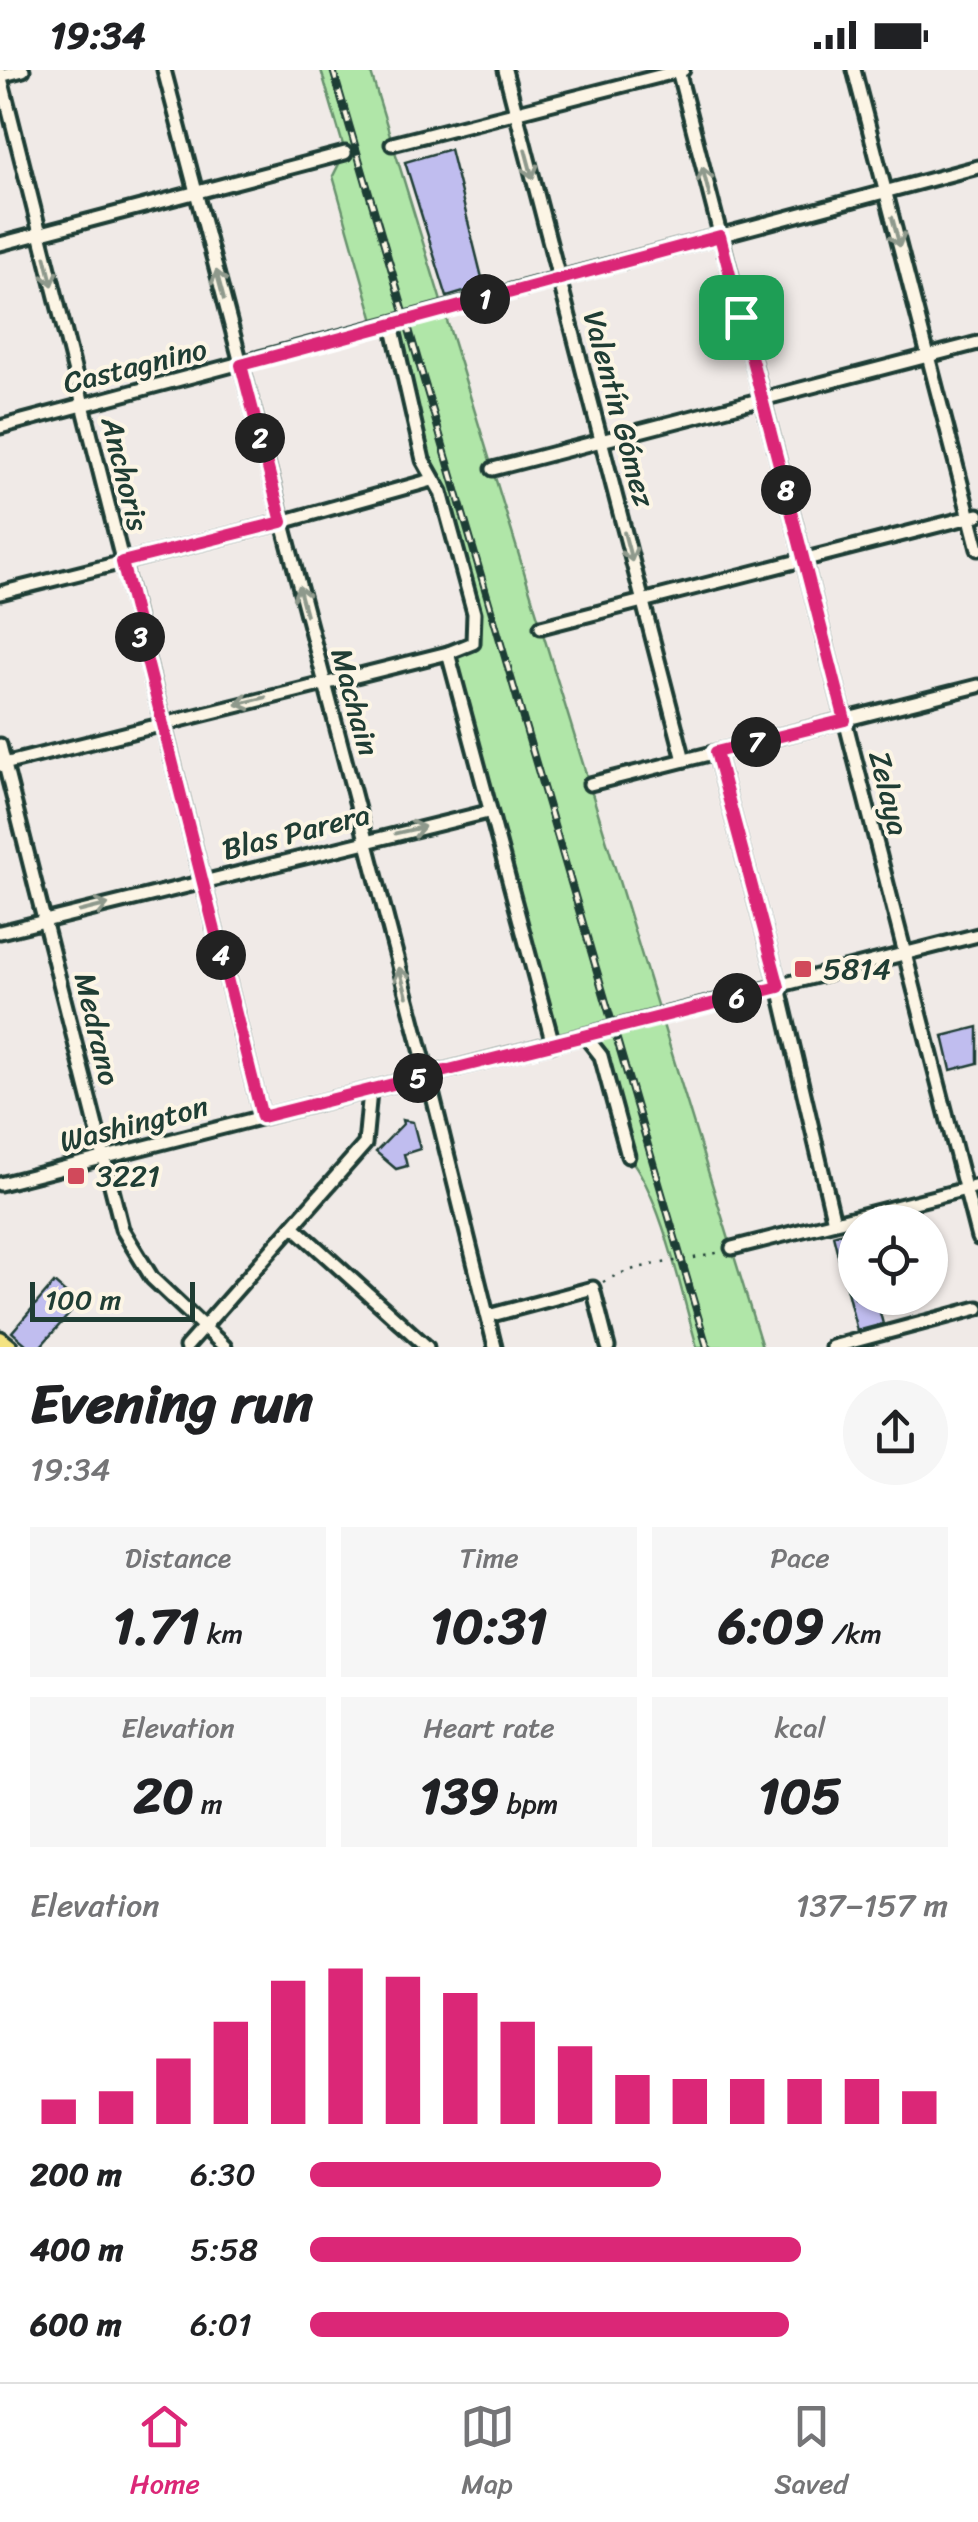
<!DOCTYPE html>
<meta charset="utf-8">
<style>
body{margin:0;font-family:Sriracha,sans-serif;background:#f6f6f6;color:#202124;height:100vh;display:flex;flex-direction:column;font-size:38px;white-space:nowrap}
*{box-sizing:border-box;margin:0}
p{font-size:32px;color:#757577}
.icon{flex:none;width:55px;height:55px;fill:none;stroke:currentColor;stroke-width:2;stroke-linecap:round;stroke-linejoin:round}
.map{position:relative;height:1277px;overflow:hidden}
.panel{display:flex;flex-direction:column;background:#fff;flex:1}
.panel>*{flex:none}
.fabs{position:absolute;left:838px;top:1135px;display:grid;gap:20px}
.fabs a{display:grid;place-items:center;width:110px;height:110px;border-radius:50%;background:#fff;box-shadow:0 2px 8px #0004;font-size:50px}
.scale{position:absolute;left:30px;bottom:25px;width:165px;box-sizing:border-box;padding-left:10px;border:5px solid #1f3d34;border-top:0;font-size:28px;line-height:35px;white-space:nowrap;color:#1f3d34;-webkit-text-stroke:8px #fcf5e5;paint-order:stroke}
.pin{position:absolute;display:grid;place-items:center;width:85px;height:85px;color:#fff;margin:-42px;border-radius:20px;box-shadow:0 5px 15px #0006}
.km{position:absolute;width:50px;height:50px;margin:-25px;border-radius:50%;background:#222;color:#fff;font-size:28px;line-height:50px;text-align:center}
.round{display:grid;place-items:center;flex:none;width:105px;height:105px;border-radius:52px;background:#f6f6f6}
.overview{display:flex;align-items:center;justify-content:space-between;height:170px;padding:0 30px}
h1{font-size:55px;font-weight:800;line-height:75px}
.metrics{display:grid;grid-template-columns:repeat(3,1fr);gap:15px;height:170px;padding:10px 30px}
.metrics div{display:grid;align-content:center;border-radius:0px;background:#f6f6f6;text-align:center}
.metrics b{font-size:50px;font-weight:800}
.metrics small{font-size:28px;font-weight:400}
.metrics p{font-size:28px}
.chart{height:280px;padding:20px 30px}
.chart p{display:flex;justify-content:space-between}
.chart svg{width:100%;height:180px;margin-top:10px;stroke:#db2777;stroke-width:6}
ul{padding:0 30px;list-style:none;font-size:32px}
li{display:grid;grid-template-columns:160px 120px 1fr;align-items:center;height:75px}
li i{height:25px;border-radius:12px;background:#db2777}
.status{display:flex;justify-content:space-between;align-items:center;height:70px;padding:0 50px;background:#fff;direction:ltr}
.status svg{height:28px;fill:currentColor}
.tabs{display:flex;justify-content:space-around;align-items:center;height:140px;border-top:2px solid #e0e0e0;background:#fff;font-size:28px;color:#757577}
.tabs a{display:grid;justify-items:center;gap:5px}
.tabs .selected{color:#db2777}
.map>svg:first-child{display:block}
</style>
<div class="status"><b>19:34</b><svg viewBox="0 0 49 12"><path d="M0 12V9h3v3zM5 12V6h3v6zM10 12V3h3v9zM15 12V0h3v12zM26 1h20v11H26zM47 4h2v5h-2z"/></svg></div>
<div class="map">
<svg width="978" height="1277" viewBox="0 0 978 1277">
<rect width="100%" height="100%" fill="#f0eae7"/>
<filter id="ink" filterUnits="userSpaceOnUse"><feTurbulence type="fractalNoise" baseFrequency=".01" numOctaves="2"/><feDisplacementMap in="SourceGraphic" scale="20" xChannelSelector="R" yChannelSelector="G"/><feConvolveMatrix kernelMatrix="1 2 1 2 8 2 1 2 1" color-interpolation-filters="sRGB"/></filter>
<g filter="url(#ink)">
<path fill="#b0e6a8" stroke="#68926e" stroke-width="2.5" d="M321,0H370L762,1277H697C683,1228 660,1122 628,1086L601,986L586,967L553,974L448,583L473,573L474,543L432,410L393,255L376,258L333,106L345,82Z"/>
<g fill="#c0bdef" stroke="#1f3d34" stroke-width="2.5">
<path d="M450,79L484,216L447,227L405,92Z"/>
<path d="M978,957V993L951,1000L943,966Z"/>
<path d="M402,1050L413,1052L420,1079L404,1084L407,1096L396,1099L376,1082L403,1054Z"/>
<path d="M855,1159V1228H876L883,1254L857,1261L833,1165Z"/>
<path d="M54,1213L78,1234L40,1277H29L12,1262Z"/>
</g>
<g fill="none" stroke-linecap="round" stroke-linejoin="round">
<g stroke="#1f3d34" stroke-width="19">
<g id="minor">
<path d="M164,0L428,1006L495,1277"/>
<path d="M505,0L684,690"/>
<path d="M678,0L978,1168"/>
<path d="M854,0L978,479"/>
<path d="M0,4L262,1047"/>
<path d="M0,6L23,0"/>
<path d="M392,74L683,0"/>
<path d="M0,174L345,83"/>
<path d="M0,357L978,97"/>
<path d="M493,399L978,273"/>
<path d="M0,523L282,452L432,410"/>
<path d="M541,557L978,445"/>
<path d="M448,583L553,974"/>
<path d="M0,675L122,1159L152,1208L225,1277"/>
<path d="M716,682L779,917L834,1152"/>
<path d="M0,695L448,583L473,573L474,543L441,422L423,390L392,254"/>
<path d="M590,714L978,616"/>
<path d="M0,862L488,742"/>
<path d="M586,967L601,986L628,1086"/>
<path d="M0,1114L978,865"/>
<path d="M293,1156L427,1277"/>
<path d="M732,1178L978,1116"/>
<path d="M488,1246L593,1218L608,1277"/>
<path d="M186,1277L365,1074L370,1021"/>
<path d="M832,1277L978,1238"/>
</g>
</g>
<g stroke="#1f3d34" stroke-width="21">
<path id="major" d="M0,1269L10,1277"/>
</g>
<path stroke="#1f3d34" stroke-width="2.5" stroke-dasharray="2.5 8" stroke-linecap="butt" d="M603,1212C641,1190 682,1194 723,1181"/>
<use href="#minor" stroke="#fcf5e5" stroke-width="11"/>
<use href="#major" stroke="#f4e382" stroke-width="14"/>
<g stroke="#1f3d34" stroke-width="8">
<path id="rail" d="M333,0L707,1277"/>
</g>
<use href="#rail" stroke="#fcf5e5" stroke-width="4" stroke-dasharray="11" stroke-linecap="butt"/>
</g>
<defs><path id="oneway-shaft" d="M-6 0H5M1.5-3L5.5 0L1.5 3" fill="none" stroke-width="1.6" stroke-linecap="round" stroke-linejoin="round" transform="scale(2.5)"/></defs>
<g stroke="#8e998c">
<use href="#oneway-shaft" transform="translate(529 94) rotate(75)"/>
<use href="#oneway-shaft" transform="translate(706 112) rotate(-104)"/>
<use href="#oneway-shaft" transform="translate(896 162) rotate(75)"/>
<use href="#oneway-shaft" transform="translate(49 201) rotate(76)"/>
<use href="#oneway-shaft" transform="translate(220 215) rotate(-105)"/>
<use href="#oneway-shaft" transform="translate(628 477) rotate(75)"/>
<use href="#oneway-shaft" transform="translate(302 530) rotate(-105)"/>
<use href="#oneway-shaft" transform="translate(251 631) rotate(166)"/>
<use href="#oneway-shaft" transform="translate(410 760) rotate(-13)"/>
<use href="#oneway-shaft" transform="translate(94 838) rotate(-14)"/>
<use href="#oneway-shaft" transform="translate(403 912) rotate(-105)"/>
</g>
</g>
<g fill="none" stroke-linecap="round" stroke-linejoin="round" filter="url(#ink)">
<g stroke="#fff" stroke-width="20">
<path id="route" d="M720,166L845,650L716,682L779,917L262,1047L122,492L282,452L241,295Z"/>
</g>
<use href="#route" stroke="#db2777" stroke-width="12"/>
</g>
<g fill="#d1495b" stroke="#fcf5e5" stroke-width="4">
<rect x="793" y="889" width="20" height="20" rx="5"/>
<rect x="66" y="1096" width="20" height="20" rx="5"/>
</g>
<g text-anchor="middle" stroke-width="8" stroke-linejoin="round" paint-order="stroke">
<g font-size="30" fill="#1f3d34" stroke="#fcf5e5">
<text transform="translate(135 296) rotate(-14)" y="10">Castagnino</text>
<text transform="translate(619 339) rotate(75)" y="10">Valentín Gómez</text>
<text transform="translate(125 404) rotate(76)" y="10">Anchoris</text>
<text transform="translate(355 632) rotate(75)" y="10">Machain</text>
<text transform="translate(889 723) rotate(76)" y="10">Zelaya</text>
<text transform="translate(296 762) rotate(-14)" y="10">Blas Parera</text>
<text transform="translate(97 959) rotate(77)" y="10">Medrano</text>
<text transform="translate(134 1054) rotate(-14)" y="10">Washington</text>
</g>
<g font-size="30" fill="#1f3d34" stroke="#fcf5e5" text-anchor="start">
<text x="823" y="909">5814</text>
<text x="96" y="1116">3221</text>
</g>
</g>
</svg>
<div class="fabs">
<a><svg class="icon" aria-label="locate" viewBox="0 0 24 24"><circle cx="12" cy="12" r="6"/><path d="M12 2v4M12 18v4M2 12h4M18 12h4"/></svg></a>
</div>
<div class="scale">100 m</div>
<div class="pin" style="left:741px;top:247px;background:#1e9e55"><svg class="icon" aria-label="arrive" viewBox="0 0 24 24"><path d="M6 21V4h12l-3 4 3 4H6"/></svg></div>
<b class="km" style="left:485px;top:229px">1</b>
<b class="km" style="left:260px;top:368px">2</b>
<b class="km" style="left:140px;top:567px">3</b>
<b class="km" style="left:221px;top:885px">4</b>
<b class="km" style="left:418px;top:1008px">5</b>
<b class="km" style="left:737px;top:928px">6</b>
<b class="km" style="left:756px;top:672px">7</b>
<b class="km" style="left:786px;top:420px">8</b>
</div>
<section class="panel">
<div class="overview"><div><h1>Evening run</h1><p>19:34</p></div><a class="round"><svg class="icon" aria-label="share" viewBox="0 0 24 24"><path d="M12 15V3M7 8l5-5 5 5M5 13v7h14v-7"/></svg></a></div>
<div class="metrics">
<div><p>Distance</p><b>1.71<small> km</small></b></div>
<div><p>Time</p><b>10:31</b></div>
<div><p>Pace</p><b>6:09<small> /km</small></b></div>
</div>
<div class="metrics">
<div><p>Elevation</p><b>20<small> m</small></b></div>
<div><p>Heart rate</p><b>139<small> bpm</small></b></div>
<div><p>kcal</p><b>105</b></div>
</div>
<div class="chart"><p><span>Elevation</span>137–157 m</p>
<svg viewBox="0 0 160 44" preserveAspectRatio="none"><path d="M5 44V38M15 44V36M25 44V28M35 44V19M45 44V9M55 44V6M65 44V8M75 44V12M85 44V19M95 44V25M105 44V32M115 44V33M125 44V33M135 44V33M145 44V33M155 44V36"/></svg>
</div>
<ul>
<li><b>200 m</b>6:30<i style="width:55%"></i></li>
<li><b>400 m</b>5:58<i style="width:77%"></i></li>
<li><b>600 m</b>6:01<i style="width:75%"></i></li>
</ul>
</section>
<nav class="tabs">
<a class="selected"><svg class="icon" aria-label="home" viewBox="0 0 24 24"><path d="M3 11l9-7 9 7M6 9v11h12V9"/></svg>Home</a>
<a><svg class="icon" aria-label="map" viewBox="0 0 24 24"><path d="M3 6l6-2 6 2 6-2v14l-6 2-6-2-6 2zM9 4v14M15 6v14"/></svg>Map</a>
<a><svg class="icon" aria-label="saved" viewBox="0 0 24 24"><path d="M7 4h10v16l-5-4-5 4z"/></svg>Saved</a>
</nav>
